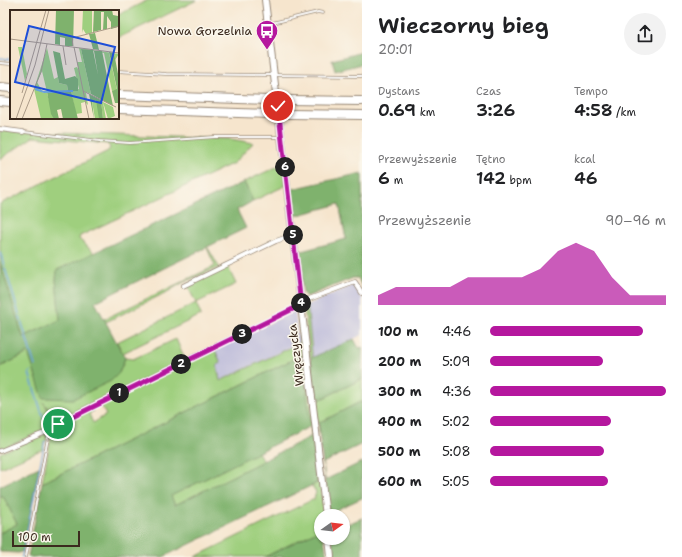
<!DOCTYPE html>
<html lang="pl">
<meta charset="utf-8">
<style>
body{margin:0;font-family:"Shantell Sans",sans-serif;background:#f2f2f2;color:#202124;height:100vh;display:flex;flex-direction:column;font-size:15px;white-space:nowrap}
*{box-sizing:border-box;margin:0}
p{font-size:13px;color:#757577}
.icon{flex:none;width:22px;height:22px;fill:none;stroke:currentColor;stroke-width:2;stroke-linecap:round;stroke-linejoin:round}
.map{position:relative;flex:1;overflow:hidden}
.drawer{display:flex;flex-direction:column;background:#fff;width:320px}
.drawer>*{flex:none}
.needle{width:26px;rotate:76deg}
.fabs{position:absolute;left:314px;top:509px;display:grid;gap:8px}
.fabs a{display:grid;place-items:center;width:36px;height:36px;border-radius:50%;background:#fff;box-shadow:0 1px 3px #0004;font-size:20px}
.scale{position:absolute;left:12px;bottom:10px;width:68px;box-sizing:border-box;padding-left:4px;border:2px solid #3b2a1e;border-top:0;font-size:11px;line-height:14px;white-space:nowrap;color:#3b2a1e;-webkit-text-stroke:3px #fbf7ec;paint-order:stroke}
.pin{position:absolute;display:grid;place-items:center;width:34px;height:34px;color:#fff;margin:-17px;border:2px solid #fff;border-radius:50%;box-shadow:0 1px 4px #0007}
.km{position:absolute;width:20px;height:20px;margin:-10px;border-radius:50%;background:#222;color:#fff;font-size:11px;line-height:20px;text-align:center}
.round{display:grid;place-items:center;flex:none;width:42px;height:42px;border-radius:21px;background:#f2f2f2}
.head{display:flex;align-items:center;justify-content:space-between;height:68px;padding:0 16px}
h1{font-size:22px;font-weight:600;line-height:30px}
.figures{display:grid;grid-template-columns:repeat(3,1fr);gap:6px;height:68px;padding:4px 16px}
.figures div{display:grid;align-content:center}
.figures b{font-size:17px;font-weight:600}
.figures small{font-size:11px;font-weight:400}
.figures p{font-size:11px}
.chart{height:112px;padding:8px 16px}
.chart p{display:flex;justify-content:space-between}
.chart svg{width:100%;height:72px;margin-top:4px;fill:#b5179e;opacity:.7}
ul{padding:0 16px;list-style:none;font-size:13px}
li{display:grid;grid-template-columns:64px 48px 1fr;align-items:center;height:30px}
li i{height:10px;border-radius:5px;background:#b5179e}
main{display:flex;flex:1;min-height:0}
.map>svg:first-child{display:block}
</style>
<main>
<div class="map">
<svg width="362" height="557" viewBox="0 0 362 557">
<rect width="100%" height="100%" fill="#fbf7ec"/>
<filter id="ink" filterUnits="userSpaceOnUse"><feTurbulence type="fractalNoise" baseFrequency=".025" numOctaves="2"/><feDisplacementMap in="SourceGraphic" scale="8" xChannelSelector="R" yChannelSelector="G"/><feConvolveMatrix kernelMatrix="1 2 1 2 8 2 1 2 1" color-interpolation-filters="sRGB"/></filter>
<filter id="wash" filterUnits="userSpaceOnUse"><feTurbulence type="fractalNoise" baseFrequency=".012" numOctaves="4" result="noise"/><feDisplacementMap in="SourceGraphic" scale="16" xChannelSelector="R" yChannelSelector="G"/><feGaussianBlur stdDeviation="0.9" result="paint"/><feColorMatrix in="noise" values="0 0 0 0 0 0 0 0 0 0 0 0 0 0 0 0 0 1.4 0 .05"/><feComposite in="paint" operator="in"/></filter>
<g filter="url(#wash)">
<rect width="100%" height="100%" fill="#f6e5cd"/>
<g fill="#c3c1db">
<path d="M355,284L362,299V335L311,358L312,348L307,305Z"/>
<path d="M295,311L297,332L300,342L219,381L217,365L221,363L215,350Z"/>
</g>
<g fill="#9fcf7e" stroke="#6d7c4e">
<path d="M148,0H197L118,38V15Z"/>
<path d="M0,131L231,139L253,143L234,163L80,236L79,239L94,253L57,270L56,280L60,320L23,337L0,262V204L108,151L110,148L108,144L33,137L0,159Z"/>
<path d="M285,163L287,185L253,201L244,182Z"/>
<path d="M207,248H208L219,267L182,283L169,291L106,322L104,319L215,266Z"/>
<path d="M227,265L236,284L196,303L201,315L123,353L117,342L196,303L187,285Z"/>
<path d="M307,304L317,401L362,379V401L319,423L329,516L305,316V307Z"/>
<path d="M299,336L303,337L324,516H321V529L265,557H195L314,499L316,492L312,486L317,483L302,355L42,483L52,431L72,417L92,409L93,411L89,414L93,423L106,415L100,404L215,350L221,363L217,365L220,381L300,343Z"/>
<path d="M176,339L185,359L135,384L58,420L43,402L54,418L53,426L0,450V367L28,353L119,373L125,358L133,359Z"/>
<path d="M47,433V441H44L43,449L0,468V453Z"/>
<path d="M258,452L263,461L175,505L170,496Z"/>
<path d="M3,495L17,524L0,533V497Z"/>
</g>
<g fill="#7fb26d" stroke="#5d6e46">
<path d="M362,52V64L335,71L332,60Z"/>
<path d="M362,173V287L358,278H353L306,297L303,293L298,252L346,239L339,204L295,216L292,189Z"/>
<path d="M244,182L253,201L237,210L246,228L95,302L125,358L119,373L111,381L73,399L43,398L28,353L0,367V262L23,337L60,320L56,280L57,270Z"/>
<path d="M354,339L359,348L362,347V379L317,401L311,358Z"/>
<path d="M302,355L311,426L171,496L175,505L312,436L317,483L163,557H28L42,483Z"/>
<path d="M362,401V444L323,463L319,423Z"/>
<path d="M362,462V498L329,513L325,480Z"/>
<path d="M39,467L23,551L18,553L0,552V533L17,524L3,496L0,497V486Z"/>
<path d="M362,518V557H334L332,538H343V526Z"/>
<path d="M321,529V538H324L327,557H265Z"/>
</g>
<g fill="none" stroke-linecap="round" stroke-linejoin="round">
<g stroke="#6aa3d9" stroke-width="1.5">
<path d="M0,58L9,59"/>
<path d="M0,252L35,366"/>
<path d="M31,371L29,373L46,426"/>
<path d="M22,557L45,441"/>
</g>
</g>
</g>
<g filter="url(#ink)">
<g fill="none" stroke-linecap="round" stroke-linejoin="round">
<g stroke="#988876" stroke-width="3.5">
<g id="service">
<path d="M268,24L318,12L323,13"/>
<path d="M0,63L11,64"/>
<path d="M118,71L166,74L362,76"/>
<path d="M24,132L100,141L130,143L215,137H281"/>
<path d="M26,557L49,432"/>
</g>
</g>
<g stroke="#988876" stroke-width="5.5">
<g id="minor">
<path d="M0,129L23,132"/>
<path d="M183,286L276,241L293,235"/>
<path d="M301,302L355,282L362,293"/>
<path d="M0,451L49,431L58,424L81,411L301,305"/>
</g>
</g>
<g stroke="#988876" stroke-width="8">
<g id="secondary">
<path d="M265,0L326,516"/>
<path d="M329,538L331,557"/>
</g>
</g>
<g stroke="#988876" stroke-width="10">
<g id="motorway">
<path d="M0,87L11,88"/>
<path d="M118,95L268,100"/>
<path d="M287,100L362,101"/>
<path d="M0,101L11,102"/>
<path d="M118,109L269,114"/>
<path d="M288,114L362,115"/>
</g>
</g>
<use href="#service" stroke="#fff" stroke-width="2"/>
<use href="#minor" stroke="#fff" stroke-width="4"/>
<use href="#secondary" stroke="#fff" stroke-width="6"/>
<use href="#motorway" stroke="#fff" stroke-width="8"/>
<g stroke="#988876" stroke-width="10" stroke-linecap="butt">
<g id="motorway-bridge">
<path d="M268,100H287"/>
<path d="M269,114H288"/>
</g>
</g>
<use href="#motorway-bridge" stroke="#fff" stroke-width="8"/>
</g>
</g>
<g fill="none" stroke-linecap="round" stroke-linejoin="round" filter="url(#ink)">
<g stroke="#fff" stroke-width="8">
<path id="route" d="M58,424L301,305L278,106"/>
</g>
<use href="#route" stroke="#b5179e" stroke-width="5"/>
</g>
<defs>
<g id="bus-pin" transform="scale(1.15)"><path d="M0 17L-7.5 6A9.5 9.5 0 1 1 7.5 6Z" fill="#b5179e" stroke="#fbf7ec"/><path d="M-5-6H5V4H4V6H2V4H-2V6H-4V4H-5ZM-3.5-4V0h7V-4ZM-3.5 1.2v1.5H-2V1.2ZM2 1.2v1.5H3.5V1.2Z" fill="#fff"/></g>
</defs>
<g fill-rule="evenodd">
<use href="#bus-pin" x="267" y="31"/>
</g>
<g text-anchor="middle" stroke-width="3" stroke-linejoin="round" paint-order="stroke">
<g font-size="12" fill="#3b2a1e" stroke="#fbf7ec" text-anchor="end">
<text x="252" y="35">Nowa Gorzelnia</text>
</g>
<g font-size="12" fill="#3b2a1e" stroke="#fbf7ec">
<text transform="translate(296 355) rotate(-97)" y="4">Wręczycka</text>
</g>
</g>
<g transform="translate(10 10)">
<rect width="109" height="109" fill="#f6e5cd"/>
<path d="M73,0H82V23L76,24L73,19L72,23ZM8,37H12L17,64L15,71ZM37,38L44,69L48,67L49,73L57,75L58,81L37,83L44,109H31L24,79ZM32,61L37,82L33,83L27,72ZM69,38L109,44L105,50L104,43H99L107,80L102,81L94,43L71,39L81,84L73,81L76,83L78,95L75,92L71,93L72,103L66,104L61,81L69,79L64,58L67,57L69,61L67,52H72ZM87,89L89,100V109H85L82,91ZM91,91L103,97L105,106L98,109L93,92L96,109H93Z" fill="#9fcf7e" fill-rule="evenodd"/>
<path d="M46,0H64L63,36H55V28L50,27V35L45,34ZM84,0H102L103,5L108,6V17L101,19V12L97,6V19L93,20L94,2H91V20L83,22ZM85,23L89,40L83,39L79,24ZM71,39L83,40L88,65L84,41H92L103,96L81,84ZM43,41L50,43L55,69L65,66L68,69V81H61L68,109H53L51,99L47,100L49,109H44L41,104L37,82L58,81L57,75L49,73ZM99,42L104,43L109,69V93H105L102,81L107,79ZM79,84L91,90L93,109H89L86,90L82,91L84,109Z" fill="#7fb26d"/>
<path fill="none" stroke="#6aa3d9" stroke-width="2" d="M25,79L34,82L63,81"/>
<path fill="none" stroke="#ab9a87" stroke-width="1" d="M0,29L109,43M53,36L56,55M63,36L62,28L109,16M64,37L79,109M73,81L106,97M12,83L36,0M6,109L25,55L39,0M12,109L31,62L37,34"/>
<path fill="#1d4ed8" fill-opacity="0.15" stroke="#1d4ed8" stroke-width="2" d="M19,16L105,37L91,93L5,72Z"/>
<rect width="109" height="109" fill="none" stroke="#3b2a1e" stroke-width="2"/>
</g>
</svg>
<div class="fabs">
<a><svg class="needle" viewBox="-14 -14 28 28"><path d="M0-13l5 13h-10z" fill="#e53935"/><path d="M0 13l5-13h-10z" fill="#757577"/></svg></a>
</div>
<div class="scale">100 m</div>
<div class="pin" style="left:58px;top:424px;background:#1e9e55"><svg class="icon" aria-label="arrive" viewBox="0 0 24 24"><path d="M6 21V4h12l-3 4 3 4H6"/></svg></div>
<div class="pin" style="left:278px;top:106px;background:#d93025"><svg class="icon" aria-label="check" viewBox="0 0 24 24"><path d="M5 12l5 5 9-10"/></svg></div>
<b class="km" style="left:119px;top:393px">1</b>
<b class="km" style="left:181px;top:364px">2</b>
<b class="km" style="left:242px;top:334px">3</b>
<b class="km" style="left:301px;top:303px">4</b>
<b class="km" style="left:293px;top:235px">5</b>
<b class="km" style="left:285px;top:167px">6</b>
</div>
<section class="drawer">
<div class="head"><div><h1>Wieczorny bieg</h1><p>20:01</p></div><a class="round"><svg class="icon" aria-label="share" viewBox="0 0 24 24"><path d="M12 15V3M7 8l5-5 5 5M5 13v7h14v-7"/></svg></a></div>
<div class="figures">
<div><p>Dystans</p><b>0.69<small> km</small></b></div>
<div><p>Czas</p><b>3:26</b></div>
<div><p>Tempo</p><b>4:58<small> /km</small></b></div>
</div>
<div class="figures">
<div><p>Przewyższenie</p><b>6<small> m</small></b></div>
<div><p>Tętno</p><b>142<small> bpm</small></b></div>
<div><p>kcal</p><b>46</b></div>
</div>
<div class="chart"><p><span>Przewyższenie</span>90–96 m</p>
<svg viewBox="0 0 160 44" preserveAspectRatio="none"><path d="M0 44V38L10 33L20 33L30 33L40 33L50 27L60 27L70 27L80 27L90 22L100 11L110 6L120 11L130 27L140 38L150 38L160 38V44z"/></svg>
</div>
<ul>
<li><b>100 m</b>4:46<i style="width:87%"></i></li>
<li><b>200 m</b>5:09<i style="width:64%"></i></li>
<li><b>300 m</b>4:36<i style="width:100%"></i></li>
<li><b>400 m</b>5:02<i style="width:69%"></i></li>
<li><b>500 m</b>5:08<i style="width:65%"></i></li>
<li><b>600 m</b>5:05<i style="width:67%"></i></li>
</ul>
</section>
</main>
